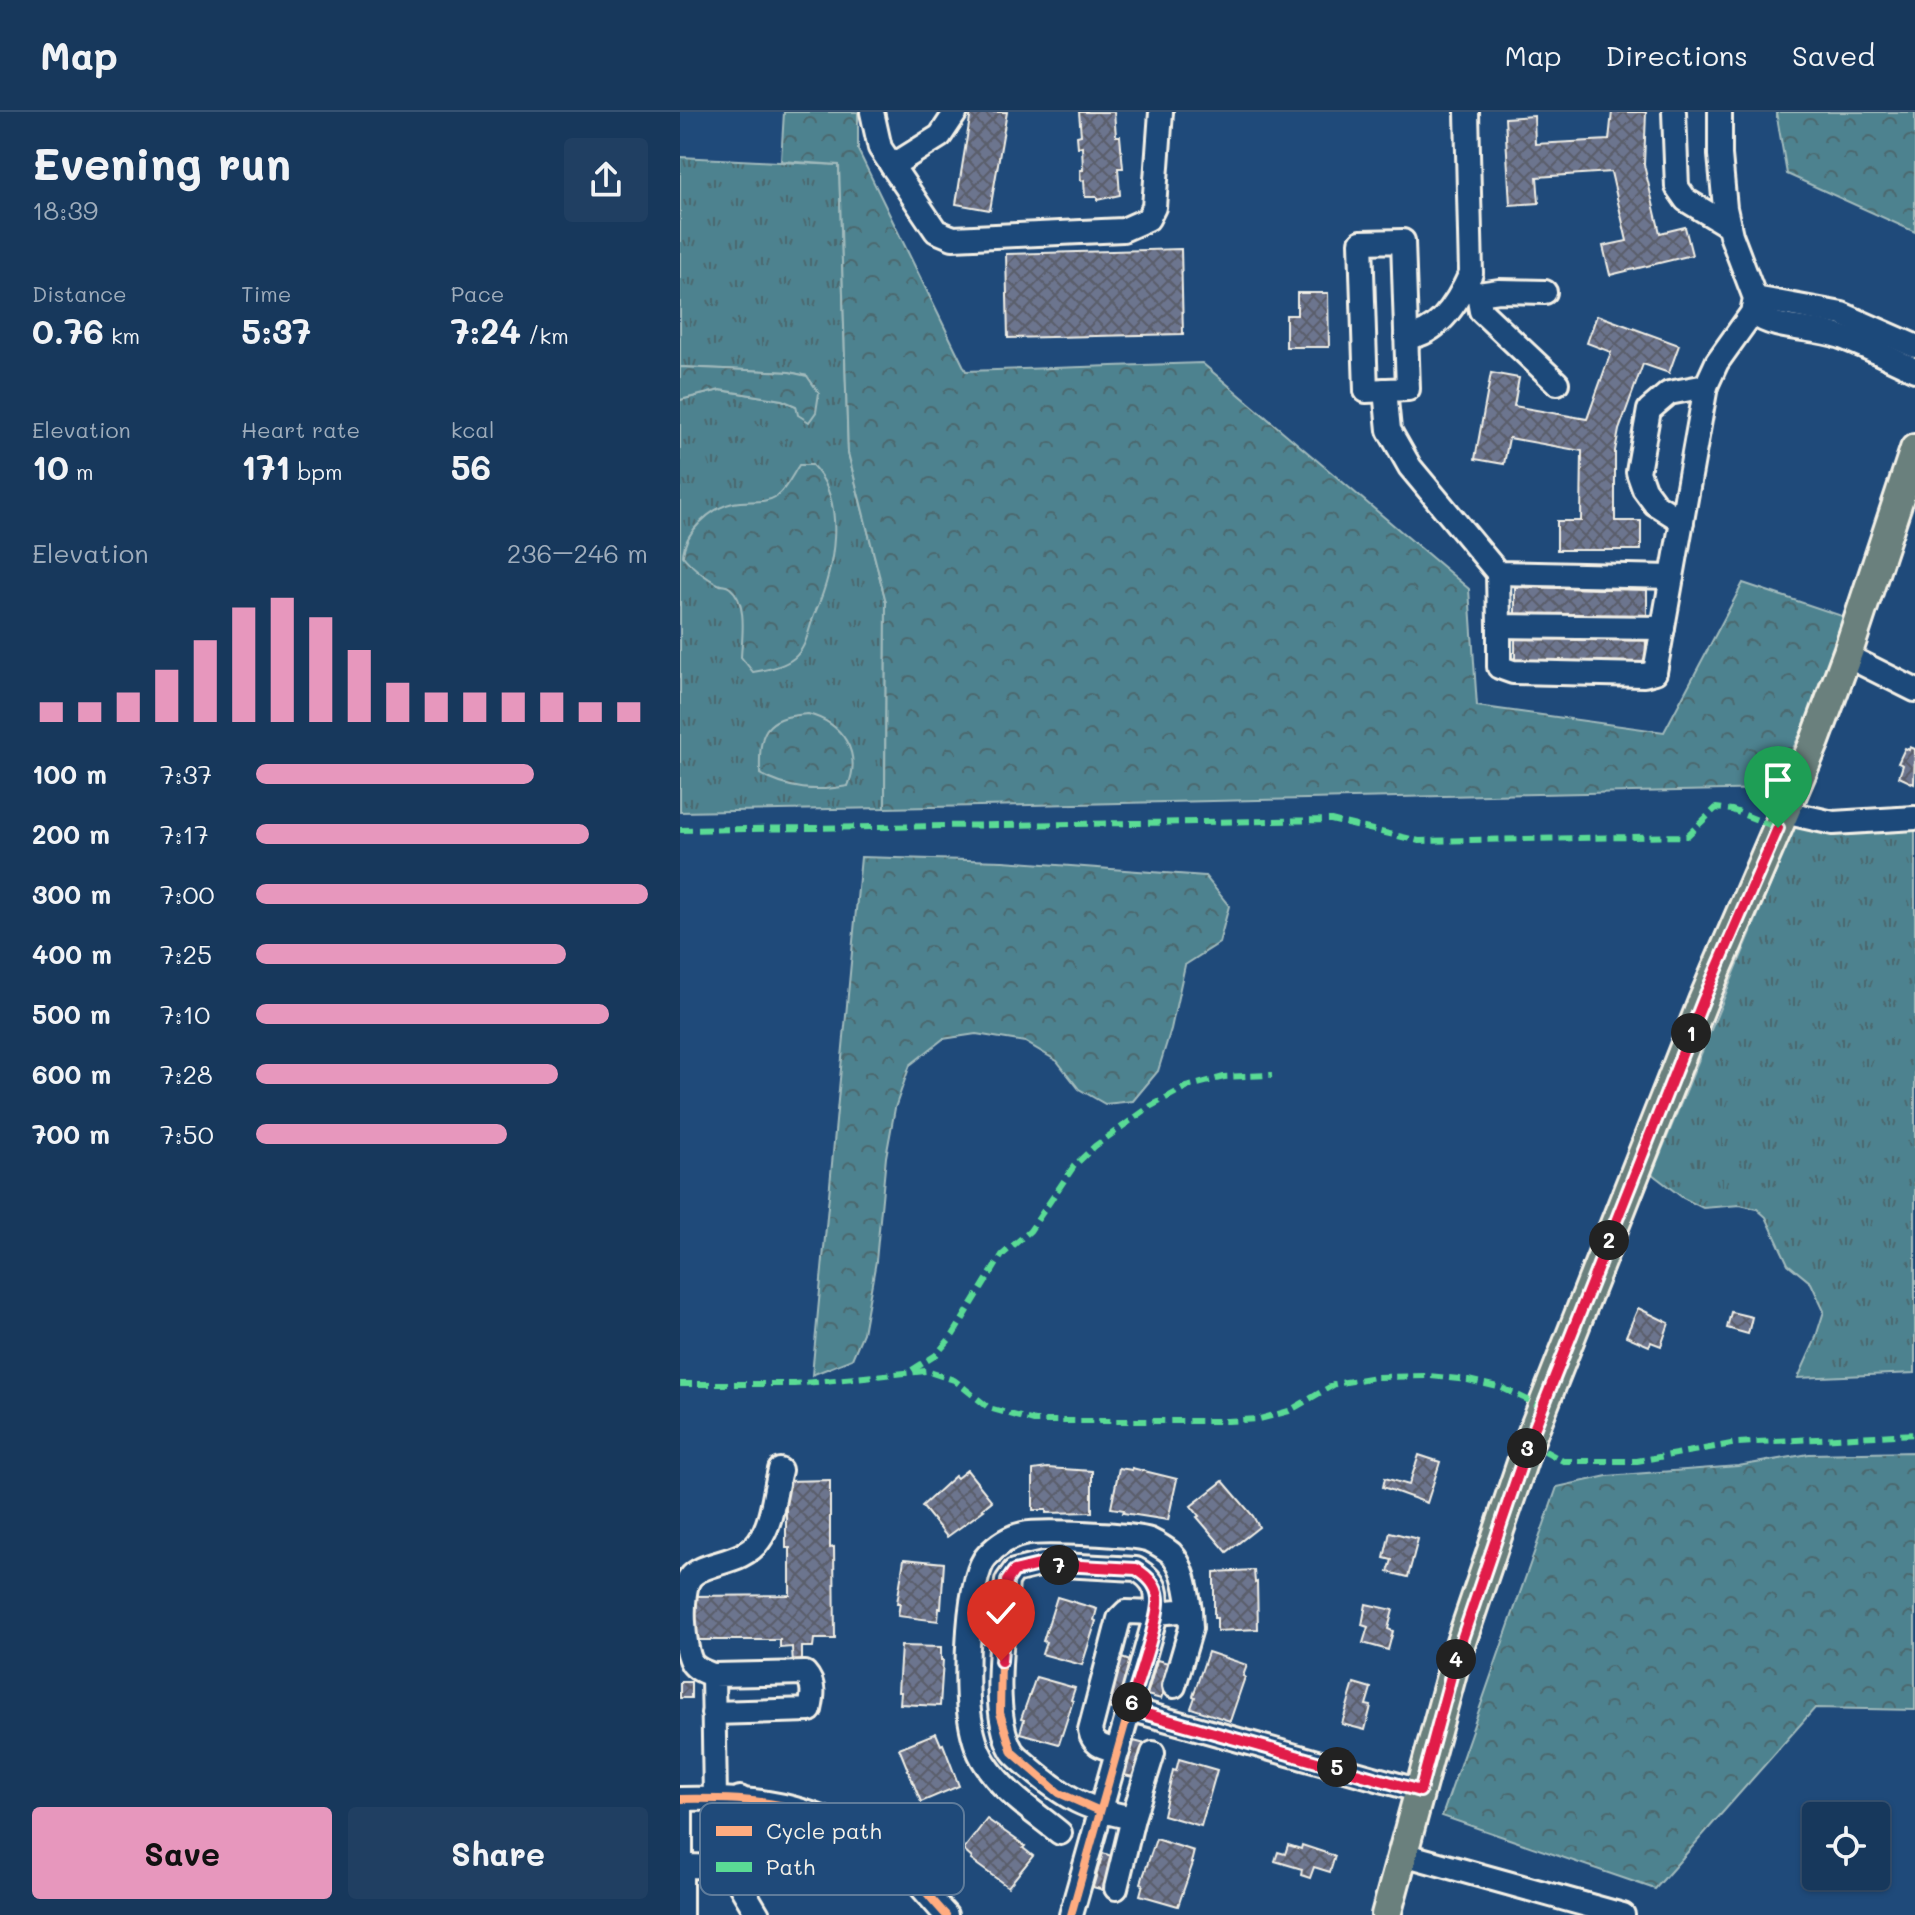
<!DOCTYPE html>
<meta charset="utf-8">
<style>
body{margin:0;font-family:Mali,sans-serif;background:#203f62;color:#f1f3f6;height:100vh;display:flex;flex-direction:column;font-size:30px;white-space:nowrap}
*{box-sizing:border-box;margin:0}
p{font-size:26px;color:#9eacbb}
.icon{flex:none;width:44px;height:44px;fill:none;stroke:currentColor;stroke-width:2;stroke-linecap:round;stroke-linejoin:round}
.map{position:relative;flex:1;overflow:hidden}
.side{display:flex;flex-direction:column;background:#17385c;width:680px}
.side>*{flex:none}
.tools{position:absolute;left:1122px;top:1690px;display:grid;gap:16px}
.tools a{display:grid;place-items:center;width:88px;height:88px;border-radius:8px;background:#17385c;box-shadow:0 2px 6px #0004,0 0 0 2px #365272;font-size:40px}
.pin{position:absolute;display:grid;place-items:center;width:68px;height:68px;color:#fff;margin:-82px -34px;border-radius:50% 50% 50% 0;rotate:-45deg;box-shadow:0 0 8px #0007}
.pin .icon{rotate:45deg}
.km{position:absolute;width:40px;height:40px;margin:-20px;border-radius:50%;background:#222;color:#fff;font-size:22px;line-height:40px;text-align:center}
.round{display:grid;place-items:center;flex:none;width:84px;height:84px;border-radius:8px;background:#203f62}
.headline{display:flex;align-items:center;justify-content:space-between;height:136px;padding:0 32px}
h1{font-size:44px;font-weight:800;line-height:60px}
.figures{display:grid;grid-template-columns:repeat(3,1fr);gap:12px;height:136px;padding:8px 32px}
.figures div{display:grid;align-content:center}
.figures b{font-size:34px;font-weight:800}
.figures small{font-size:22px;font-weight:400}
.figures p{font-size:22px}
.chart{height:224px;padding:16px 32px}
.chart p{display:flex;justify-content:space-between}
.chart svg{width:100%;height:144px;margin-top:8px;stroke:#e797bd;stroke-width:6}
.button{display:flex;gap:16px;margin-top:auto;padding:16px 32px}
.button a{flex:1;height:92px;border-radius:8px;background:#e797bd;color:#111;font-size:32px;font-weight:800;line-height:92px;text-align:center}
.button a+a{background:#203f62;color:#f1f3f6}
ul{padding:0 32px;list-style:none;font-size:26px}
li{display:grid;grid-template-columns:128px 96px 1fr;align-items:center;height:60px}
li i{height:20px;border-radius:10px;background:#e797bd}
header{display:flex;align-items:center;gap:48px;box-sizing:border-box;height:112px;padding:0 40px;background:#17385c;border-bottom:2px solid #365272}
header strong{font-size:38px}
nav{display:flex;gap:44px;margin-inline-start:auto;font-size:28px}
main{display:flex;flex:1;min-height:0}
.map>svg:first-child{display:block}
</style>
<header>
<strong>Map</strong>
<nav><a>Map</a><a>Directions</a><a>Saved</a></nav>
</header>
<main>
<section class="side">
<div class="headline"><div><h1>Evening run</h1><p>18:39</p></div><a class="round"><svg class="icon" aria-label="share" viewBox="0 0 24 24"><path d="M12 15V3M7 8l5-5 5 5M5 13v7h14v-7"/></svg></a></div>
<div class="figures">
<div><p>Distance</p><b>0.76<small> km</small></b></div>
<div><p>Time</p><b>5:37</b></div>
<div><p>Pace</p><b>7:24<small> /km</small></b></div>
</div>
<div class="figures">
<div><p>Elevation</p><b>10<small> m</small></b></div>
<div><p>Heart rate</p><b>171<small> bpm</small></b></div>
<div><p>kcal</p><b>56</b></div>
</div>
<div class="chart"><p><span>Elevation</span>236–246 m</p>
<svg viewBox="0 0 160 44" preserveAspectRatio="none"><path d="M5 44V38M15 44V38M25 44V35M35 44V28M45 44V19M55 44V9M65 44V6M75 44V12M85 44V22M95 44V32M105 44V35M115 44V35M125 44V35M135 44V35M145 44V38M155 44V38"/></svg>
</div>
<ul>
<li><b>100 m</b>7:37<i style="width:71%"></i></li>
<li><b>200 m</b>7:17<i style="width:85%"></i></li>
<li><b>300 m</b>7:00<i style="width:100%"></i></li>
<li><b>400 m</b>7:25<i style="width:79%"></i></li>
<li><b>500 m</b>7:10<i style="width:90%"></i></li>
<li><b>600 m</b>7:28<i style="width:77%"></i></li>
<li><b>700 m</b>7:50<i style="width:64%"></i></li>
</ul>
<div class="button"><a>Save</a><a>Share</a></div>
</section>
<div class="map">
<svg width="1235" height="1803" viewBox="0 0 1235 1803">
<defs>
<pattern id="grass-tufts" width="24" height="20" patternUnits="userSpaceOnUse" patternTransform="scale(2)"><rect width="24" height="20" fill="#4e828f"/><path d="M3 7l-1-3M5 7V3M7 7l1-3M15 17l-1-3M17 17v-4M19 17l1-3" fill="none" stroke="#4c686e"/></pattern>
<pattern id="forest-crowns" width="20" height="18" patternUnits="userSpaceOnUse" patternTransform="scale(2)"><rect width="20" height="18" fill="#4e828f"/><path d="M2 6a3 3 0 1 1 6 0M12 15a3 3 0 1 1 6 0" fill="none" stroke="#4c686e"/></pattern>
<pattern id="building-cross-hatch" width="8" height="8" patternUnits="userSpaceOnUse" patternTransform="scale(2)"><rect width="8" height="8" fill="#6c748e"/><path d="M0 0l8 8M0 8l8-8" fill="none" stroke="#5a5e6a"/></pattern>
</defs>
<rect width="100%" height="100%" fill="#1f4a7a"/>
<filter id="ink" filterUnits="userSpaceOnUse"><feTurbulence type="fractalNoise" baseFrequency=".0125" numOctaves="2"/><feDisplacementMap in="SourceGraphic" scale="16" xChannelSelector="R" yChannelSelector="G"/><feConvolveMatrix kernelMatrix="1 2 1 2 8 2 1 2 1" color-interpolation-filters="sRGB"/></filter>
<g filter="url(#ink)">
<g fill="url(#grass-tufts)" stroke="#a1babc" stroke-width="2">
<path d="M0,45L159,53L168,341L206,490L205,696L0,700V288L40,278L102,288L116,294L127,264L109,260L0,255Z"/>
<path d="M1116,710L1235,712V1261L1118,1266L1134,1231L1144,1199L1131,1171L1108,1152L1086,1105L1077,1097L1060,1093L1023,1096L1003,1086L972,1062Z"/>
</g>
<g fill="url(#forest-crowns)" stroke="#a1babc" stroke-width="2">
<path d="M104,0H178V38L286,259L522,251L789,477L797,594L984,620L1063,471L1171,507L1151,559L1093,677L205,696L206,490L168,341L159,53L101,49Z"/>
<path d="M1096,0H1235V120L1107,62Z"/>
<path d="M0,255L109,260L127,264L139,281L136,300L129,310L118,303L116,294L102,288L40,278L0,288Z"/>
<path d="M119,353H132C168,390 154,458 135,501C128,516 128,534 114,546C103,555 87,558 73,560L61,545C62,525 68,490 50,476C45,472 44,475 38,472C26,466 11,454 3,444C4,421 30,396 53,391C67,387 83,393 97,384C106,377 113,362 119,353Z"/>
<path d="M128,602C162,611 182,640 168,674C136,680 109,678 80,662C79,620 83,605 128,602Z"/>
<path d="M181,745L323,749L525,764L549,794L539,831L505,853L491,917L478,959L453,989L425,992L399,977L377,949L345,930L296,922L263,927L230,953L215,996L206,1045L196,1149L183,1221L172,1247L132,1263Z"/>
<path d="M1235,1340V1598L1135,1596L975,1777L762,1704L877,1375L927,1364L1058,1354L1129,1342Z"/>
</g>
<g fill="url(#building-cross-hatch)" stroke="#f4f1e8" stroke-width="2">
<path d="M291,0H327L310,98L276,92Z"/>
<path d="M399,0H434L436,24H440L443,56H438L440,83L417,88V85H405L404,68L401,69L400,58H403L402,34L398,35L397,24L401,23Z"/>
<path d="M932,0H966L964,53L980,121L1005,115L1012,143L930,163L923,134L947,129L931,60L857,65L859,91L830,93L825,6L854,4L855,32L929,28Z"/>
<path d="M501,137L503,222L328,226L326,142Z"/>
<path d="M617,181H648L649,235H606V203H617Z"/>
<path d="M917,203L999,233L989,261L963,252L939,318L935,339V409H961V438H877V409H901L902,339L829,326L824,352L795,347L811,261L839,266L834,294L907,307L931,240L907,231Z"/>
<path d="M835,475L967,478V506L835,504Z"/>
<path d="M835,525L966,527L965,557L835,555Z"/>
<path d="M1230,635L1235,637L1234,672L1219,665L1223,653L1218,651L1225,636L1229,638Z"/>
<path d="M958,1196L989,1211L981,1234L971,1230L969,1234L946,1224Z"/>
<path d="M1051,1200L1072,1205L1068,1222L1047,1216Z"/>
<path d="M739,1343L760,1350L747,1391L703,1375L705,1366L729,1373Z"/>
<path d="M367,1356L412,1359V1400L366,1401V1398H353V1358Z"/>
<path d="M439,1356L452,1358V1356L497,1367L488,1408L443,1401L444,1398L431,1396Z"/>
<path d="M287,1358L312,1389L302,1397L304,1398L267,1425L242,1394L275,1364L277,1366Z"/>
<path d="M150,1368V1436L154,1435L155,1527H134L133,1535H122V1554H113L112,1535L100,1536V1528H8V1484L110,1483V1436H106V1369Z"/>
<path d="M543,1369L573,1404L579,1415L547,1440L517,1405L519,1404L511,1394Z"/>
<path d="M710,1420L738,1427L728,1465L708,1460L712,1448L704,1446Z"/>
<path d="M224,1447L264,1451L261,1496H259L258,1509L218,1504L220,1491H217Z"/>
<path d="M574,1458L575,1471L577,1470L578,1517L537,1519V1506H534V1460Z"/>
<path d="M377,1485L417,1497L414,1508L416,1509L402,1553L362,1542L366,1530L363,1529Z"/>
<path d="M686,1492L713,1498L708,1517L713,1519L708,1538L683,1531L688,1515L682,1513Z"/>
<path d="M295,1500L309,1501L308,1531H293Z"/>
<path d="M221,1534L261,1535V1548H263L260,1594L220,1592L221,1580H218Z"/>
<path d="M528,1540L567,1553L563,1564L565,1565L550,1609L511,1596L515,1585L513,1584Z"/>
<path d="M436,1544L450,1549L436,1598L421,1594Z"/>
<path d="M477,1548L492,1552L481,1587L467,1583Z"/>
<path d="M356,1565L395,1576L391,1588L393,1589L379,1632L340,1621L344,1608L341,1607Z"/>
<rect x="0" y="1570" width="11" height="16"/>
<path d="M674,1571L691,1576L686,1593L691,1594L685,1618L662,1612Z"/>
<path d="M256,1621L261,1633L263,1632L279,1674L241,1690L219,1636Z"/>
<path d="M454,1629L469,1633L460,1667L445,1663Z"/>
<path d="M499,1647L537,1658L521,1714L483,1703L493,1658L496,1659Z"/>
<path d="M307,1707L345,1734L343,1736L353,1744L328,1775L291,1748L292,1746L283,1738Z"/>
<path d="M476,1727L514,1739L511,1751H513L498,1794L460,1783L463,1772L461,1771Z"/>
<path d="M608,1733L621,1737L622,1733L655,1744L650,1760L634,1755L630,1766L621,1763L622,1757L595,1749L598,1740L605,1742Z"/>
<path d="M423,1741L437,1746L427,1779L413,1775Z"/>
</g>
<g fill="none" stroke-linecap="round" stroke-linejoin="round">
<g stroke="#f4f1e8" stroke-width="28">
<g id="minor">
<path d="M192,0L200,36L256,119L273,126L443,118L468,107L474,95L481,0"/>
<path d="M994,0L997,75L1006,88L1049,114"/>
<path d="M212,54L260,24L276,0"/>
<path d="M723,129L728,277L686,279L681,130Z"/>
<path d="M785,175L798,182L801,199L877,271"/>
<path d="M798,182L819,179L865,180"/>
<path d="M1075,186L1162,202L1235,234"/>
<path d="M1072,201C1099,220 1131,214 1161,225C1186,234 1211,247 1235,258"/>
<path d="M726,225C758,224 779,188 791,161L787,0"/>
<path d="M705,278L709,318L730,355L818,461L992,465"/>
<path d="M1002,409L975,392L964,377L958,360L969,298L989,281L1026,274"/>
<path d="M818,461L819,514L983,516"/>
<path d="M819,514V555L833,560L964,563L975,560L1026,274L1037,250L1072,201L1075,186L1051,123L1045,96L1040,43V0"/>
<path d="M1167,544L1235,578"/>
<path d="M1104,700L1153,711L1235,706"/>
<path d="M33,1563C25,1560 17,1558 12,1551C3,1537 0,1479 10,1466C22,1449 62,1453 79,1429C93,1410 94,1380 100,1358"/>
<path d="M494,1574L511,1516L510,1498"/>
<path d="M449,1597L740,1679"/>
<path d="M33,1601L130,1598C133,1584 135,1572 125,1561L33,1563L35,1687"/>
<path d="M60,1686L57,1755L60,1773L78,1803"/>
<path d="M0,1687C66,1686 115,1688 174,1721C188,1729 203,1737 215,1748C234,1764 249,1785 266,1803"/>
<path d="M380,1721C353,1699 323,1680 305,1651C295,1636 291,1616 289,1599C285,1569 287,1464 307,1444C317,1433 329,1425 343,1422C360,1418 453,1422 470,1428C476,1431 486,1437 491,1441C505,1456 507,1479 510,1498L476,1501L446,1500L439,1507L410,1618C413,1634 423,1635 438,1639"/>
<path d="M723,1742L943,1803"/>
<path d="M1,1754L57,1755"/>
<path d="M436,1776L453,1706"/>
<path d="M1,1803V1687"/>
<path d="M391,1803C419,1704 447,1605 475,1506C479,1483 478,1469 456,1457L363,1452L334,1459L327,1469C324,1514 309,1600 332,1639C336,1645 345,1651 350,1656C386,1687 406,1697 453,1706L473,1641"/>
</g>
</g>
<g stroke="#f4f1e8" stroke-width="34">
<path id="major" d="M706,1803L777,1542L849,1330L1023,889L1135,629L1168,540L1235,337"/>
</g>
<use href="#minor" stroke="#1f4a7a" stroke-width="22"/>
<use href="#major" stroke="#6a807d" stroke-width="28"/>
<g stroke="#5adb95" stroke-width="6" stroke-dasharray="12 6" stroke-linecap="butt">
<path d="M0,718L651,708L739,729L1007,724L1036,696L1052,698L1098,716"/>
<path d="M232,1258L256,1243L273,1223L322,1143L350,1119L394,1054L415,1034L471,994L506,975L544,965L592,963"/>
<path d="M0,1272H114L246,1259L274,1268L309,1296L354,1309H548L580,1307L609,1299L655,1272L695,1265L750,1264L788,1268L822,1276L863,1295"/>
<path d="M849,1330L883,1349H957L1057,1331L1235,1322"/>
</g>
<g stroke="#1f4a7a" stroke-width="13">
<g id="cycleway">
<path d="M0,1687C66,1686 115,1688 174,1721C188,1729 203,1737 215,1748C234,1764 249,1785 266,1803"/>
<path d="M391,1803L475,1506C479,1483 478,1469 456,1457L363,1452L334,1459L327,1469L321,1549L320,1601L332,1640L379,1681L420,1699"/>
</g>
</g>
<use href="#cycleway" stroke="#ffac80" stroke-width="8"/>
</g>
</g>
<g fill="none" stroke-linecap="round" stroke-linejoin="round" filter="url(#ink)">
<g stroke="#fff" stroke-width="16">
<path id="route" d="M321,1549L327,1469L334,1459L363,1452L456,1457C466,1463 477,1473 478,1486C480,1506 456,1574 449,1597L740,1679L777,1542L849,1330L1023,889L1098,716"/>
</g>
<use href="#route" stroke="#e11d48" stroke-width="10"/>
</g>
<rect x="20" y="1691" width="264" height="92" rx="12" fill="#1f4a7a" stroke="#5f7c9b" stroke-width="2"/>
<rect x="36" y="1714" width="36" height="10" fill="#ffac80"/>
<rect x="36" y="1750" width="36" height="10" fill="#5adb95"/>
<g font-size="22" fill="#f4f1e8">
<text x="86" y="1727">Cycle path</text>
<text x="86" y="1763">Path</text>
</g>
</svg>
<div class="tools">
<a><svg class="icon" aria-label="locate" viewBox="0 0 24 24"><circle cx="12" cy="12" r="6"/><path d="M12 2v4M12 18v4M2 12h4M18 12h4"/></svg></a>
</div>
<div class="pin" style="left:1098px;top:716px;background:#1e9e55"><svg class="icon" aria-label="arrive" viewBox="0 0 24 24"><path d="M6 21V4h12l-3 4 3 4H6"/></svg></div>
<div class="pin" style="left:321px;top:1549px;background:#d93025"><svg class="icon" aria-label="check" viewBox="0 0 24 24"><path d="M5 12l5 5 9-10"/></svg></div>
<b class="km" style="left:1011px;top:921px">1</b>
<b class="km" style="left:929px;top:1128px">2</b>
<b class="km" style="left:847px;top:1336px">3</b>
<b class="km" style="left:776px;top:1547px">4</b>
<b class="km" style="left:657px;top:1655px">5</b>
<b class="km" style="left:452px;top:1590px">6</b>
<b class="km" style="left:379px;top:1453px">7</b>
</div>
</main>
